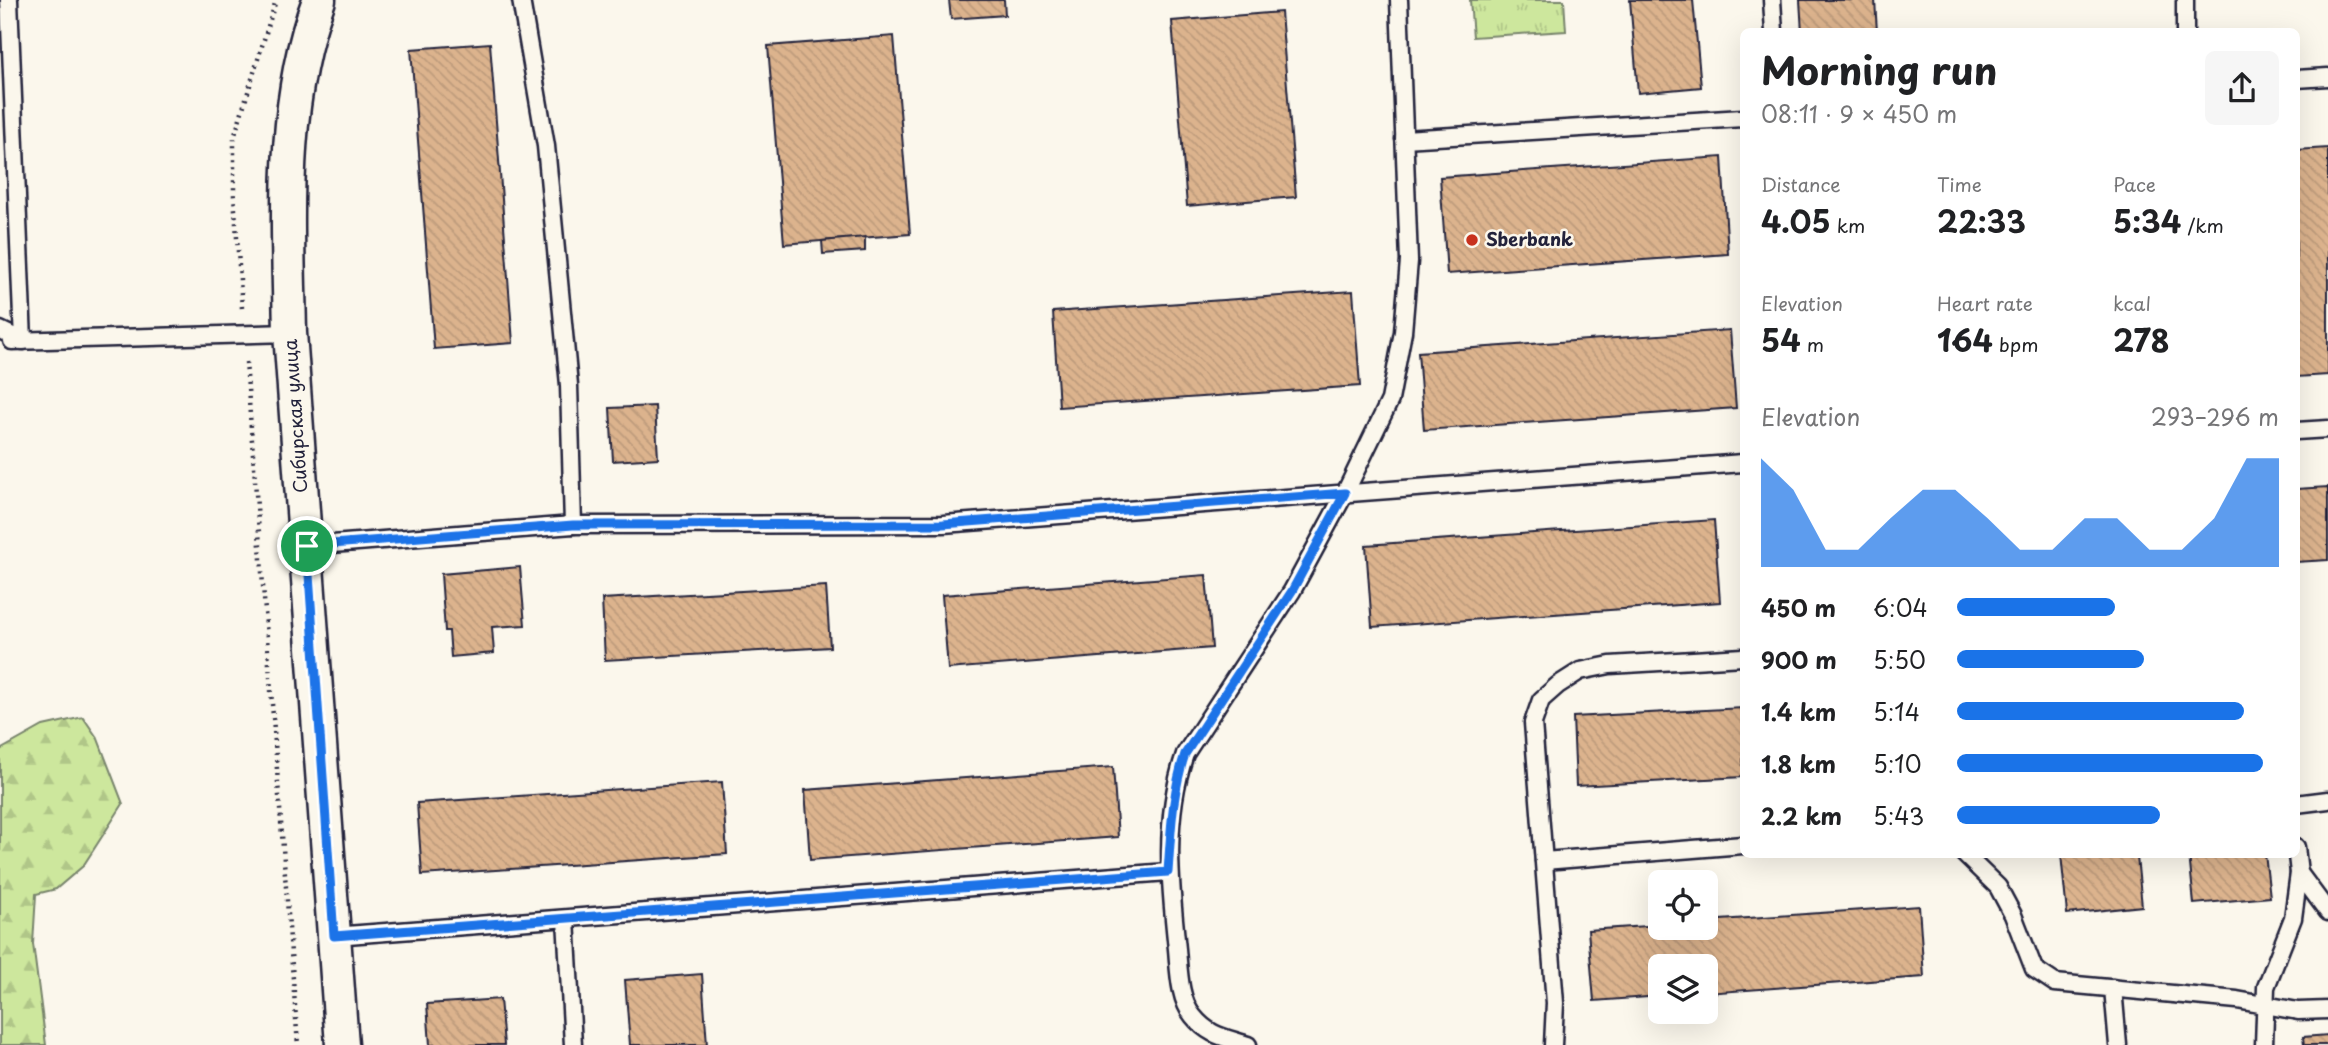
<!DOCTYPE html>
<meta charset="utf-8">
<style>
body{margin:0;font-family:"Playpen Sans",sans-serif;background:#f6f6f6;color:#202124;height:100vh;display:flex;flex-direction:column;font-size:26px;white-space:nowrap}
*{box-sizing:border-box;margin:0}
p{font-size:23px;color:#757577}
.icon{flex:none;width:38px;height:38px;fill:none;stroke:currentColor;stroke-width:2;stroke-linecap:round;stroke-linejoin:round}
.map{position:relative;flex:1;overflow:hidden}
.drawer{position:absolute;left:1740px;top:28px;width:560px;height:830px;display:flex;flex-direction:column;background:#fff;border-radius:10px;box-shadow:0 7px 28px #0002}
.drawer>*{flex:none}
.buttons{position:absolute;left:1648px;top:870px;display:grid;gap:14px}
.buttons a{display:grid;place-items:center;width:70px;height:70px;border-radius:10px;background:#fff;box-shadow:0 7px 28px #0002;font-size:35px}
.pin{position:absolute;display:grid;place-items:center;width:60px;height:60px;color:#fff;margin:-30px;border:4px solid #fff;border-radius:50%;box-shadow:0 2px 7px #0007}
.round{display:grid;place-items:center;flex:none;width:74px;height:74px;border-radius:10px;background:#f6f6f6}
.summary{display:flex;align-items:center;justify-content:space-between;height:119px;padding:0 21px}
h1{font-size:38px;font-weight:700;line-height:52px}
.stats{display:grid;grid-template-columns:repeat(3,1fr);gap:10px;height:119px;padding:7px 21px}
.stats div{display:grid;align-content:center}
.stats b{font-size:30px;font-weight:700}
.stats small{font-size:19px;font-weight:400}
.stats p{font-size:19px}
.chart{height:196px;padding:14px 21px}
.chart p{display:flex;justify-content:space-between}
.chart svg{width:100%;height:126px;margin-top:7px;fill:#1a73e8;opacity:.7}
ul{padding:0 21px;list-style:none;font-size:23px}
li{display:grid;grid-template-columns:112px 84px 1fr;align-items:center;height:52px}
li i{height:18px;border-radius:9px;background:#1a73e8}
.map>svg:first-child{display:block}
</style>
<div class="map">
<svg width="2328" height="1045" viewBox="0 0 2328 1045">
<defs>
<pattern id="forest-firs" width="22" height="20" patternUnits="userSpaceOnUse" patternTransform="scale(1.75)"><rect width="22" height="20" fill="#cde79d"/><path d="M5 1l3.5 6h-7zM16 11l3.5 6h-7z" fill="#b0c688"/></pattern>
<pattern id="park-tufts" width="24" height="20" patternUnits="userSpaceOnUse" patternTransform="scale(1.75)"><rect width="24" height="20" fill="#cde79d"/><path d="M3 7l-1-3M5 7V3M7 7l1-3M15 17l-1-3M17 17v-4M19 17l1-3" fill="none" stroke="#b0c688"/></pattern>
<pattern id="building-back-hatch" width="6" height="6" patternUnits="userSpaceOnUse" patternTransform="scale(1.75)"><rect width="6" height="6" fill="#dcb38d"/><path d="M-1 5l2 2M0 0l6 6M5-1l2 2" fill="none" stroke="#bc9a7b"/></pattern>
</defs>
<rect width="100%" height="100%" fill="#fbf7ec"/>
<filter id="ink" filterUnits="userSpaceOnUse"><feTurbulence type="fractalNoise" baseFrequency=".0143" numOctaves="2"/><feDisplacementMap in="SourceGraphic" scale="14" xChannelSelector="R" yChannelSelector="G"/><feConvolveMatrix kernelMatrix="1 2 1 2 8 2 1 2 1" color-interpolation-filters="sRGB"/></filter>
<g filter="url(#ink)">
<path fill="url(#forest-firs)" stroke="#78846c" stroke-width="2" d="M83,717L98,739L123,804L83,866L56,889L36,894L33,944L46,1045H0V750L43,726Z"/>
<path fill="url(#park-tufts)" stroke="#78846c" stroke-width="2" d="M1470,0H1564L1566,31L1473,37Z"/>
<g fill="url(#building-back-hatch)" stroke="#22223b" stroke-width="2">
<path d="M949,0H1004L1005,15L951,19Z"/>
<path d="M1630,0H1693L1701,87L1638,93Z"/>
<path d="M1800,0H1875L1877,32H1802Z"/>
<path d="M1281,12L1296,197L1187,206L1172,21Z"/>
<path d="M894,36L910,234L784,244L768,46Z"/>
<path d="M490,43L513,343L434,349L411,49Z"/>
<path d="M2328,148V375L2296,377V150Z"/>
<path d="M1722,157L1728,254L1447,274L1440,177Z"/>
<path d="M865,237V251L823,254L822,241Z"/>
<path d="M1353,291L1360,386L1059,407L1053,312Z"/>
<path d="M1730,330L1736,408L1424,430L1418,352Z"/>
<path d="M655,406L658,458L613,461L610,408Z"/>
<path d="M2328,487V560L2296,562V489Z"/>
<path d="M1714,520L1720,602L1372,627L1366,545Z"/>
<path d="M520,567L525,625L492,627L494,653L451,657L449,631H445L441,574Z"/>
<path d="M1206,575L1212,648L948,669L942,595Z"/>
<path d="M826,586L830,647L605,660L602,599Z"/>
<path d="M1743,708V777L1576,786L1573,717Z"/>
<path d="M1113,767L1118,837L810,860L805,790Z"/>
<path d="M722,782L727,854L422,875L417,803Z"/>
<path d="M2061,854H2168L2137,857L2142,906L2067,914Z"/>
<path d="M2189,854H2265L2270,897L2194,904Z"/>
<path d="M1919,906L1924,977L1706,993V966H1661V996L1594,1001L1588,930L1661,925V928H1706V921Z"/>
<path d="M702,974L707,1045H630L625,980Z"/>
<path d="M500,999L504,1045H430L427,1004Z"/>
<path d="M2328,1035V1045H2304L2303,1037Z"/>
</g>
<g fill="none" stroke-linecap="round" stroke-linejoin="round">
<g stroke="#22223b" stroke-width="21">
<g id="lane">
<path d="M521,0L546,146L569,385L573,525"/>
<path d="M1772,0L1774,32"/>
<path d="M2185,32V0"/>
<path d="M2296,79L2328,77"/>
<path d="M1404,139L1743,118"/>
<path d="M0,330L23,341L9,0"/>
<path d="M12,341L290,333"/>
<path d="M2296,431L2328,429"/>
<path d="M307,546L573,525L943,524L1743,463"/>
<path d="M2296,804L2328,800"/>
<path d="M1964,854L1998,887L2013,915L2034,969L2055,983L2237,1000L2298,1011L2328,1010"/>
<path d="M1544,861L1743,845"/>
<path d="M2299,873L2328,912"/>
<path d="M566,919L573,1045"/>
<path d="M334,936L1168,872"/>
<path d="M2113,988L2118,1045"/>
<path d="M1248,1045C1224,1037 1209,1036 1193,1016C1179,999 1179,970 1177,949C1170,884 1163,818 1185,754L1292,591L1345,493L1390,400L1403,332L1409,261L1399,0"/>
<path d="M1553,1045L1555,1003L1533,723L1541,700L1558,685L1580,671L1610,665L1743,657"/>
<path d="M2264,1045L2266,987L2293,918L2299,873L2296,847"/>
</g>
</g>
<g stroke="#22223b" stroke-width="37">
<path id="street" d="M319,0C280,105 288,222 290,333L342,1045"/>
</g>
<g stroke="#22223b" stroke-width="4.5" stroke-dasharray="2 5" stroke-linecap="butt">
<path d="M242,308L234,196V138L276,0"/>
<path d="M246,362L298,1045"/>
</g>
<use href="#lane" stroke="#fbf7ec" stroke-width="16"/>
<use href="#street" stroke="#fbf7ec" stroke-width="32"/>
</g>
</g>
<g fill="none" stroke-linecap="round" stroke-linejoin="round" filter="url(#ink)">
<g stroke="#fff" stroke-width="14">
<path id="route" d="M1345,493L1292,591L1185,754C1172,793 1171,832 1168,872L334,936L307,546L573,525L943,524Z"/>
</g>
<use href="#route" stroke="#1a73e8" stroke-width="9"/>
</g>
<circle fill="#c8321e" stroke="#fbf7ec" stroke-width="2.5" cx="1472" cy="240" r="7"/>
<g text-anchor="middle" stroke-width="5" stroke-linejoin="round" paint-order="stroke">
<g font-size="18" font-weight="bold" fill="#22223b" stroke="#fbf7ec" text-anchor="start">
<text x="1486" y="246">Sberbank</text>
</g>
<g font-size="18" fill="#22223b" stroke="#fbf7ec">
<text transform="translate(296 416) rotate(-94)" y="6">Сибирская улица</text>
</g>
</g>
</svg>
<div class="buttons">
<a><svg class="icon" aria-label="locate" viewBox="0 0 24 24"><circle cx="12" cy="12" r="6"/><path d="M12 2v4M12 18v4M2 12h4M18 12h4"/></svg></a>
<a><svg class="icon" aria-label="layers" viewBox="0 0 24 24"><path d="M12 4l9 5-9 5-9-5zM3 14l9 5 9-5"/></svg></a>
</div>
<div class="pin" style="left:307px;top:546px;background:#1e9e55"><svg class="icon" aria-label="arrive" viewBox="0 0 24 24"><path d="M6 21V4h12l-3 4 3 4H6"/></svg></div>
<section class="drawer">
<div class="summary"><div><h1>Morning run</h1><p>08:11 · 9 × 450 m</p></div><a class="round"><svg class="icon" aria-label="share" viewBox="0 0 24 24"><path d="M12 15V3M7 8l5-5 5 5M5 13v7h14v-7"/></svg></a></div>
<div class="stats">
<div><p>Distance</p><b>4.05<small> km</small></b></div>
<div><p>Time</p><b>22:33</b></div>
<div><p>Pace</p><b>5:34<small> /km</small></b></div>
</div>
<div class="stats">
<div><p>Elevation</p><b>54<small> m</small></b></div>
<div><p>Heart rate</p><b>164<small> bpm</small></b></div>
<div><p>kcal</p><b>278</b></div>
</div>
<div class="chart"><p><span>Elevation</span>293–296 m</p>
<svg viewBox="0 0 160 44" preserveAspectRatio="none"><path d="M0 44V6L10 17L20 38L30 38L40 27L50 17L60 17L70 27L80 38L90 38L100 27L110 27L120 38L130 38L140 27L150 6L160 6V44z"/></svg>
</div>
<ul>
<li><b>450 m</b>6:04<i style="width:49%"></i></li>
<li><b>900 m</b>5:50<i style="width:58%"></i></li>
<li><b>1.4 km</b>5:14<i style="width:89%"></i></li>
<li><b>1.8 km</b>5:10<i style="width:95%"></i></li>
<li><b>2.2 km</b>5:43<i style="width:63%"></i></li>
</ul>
</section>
</div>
